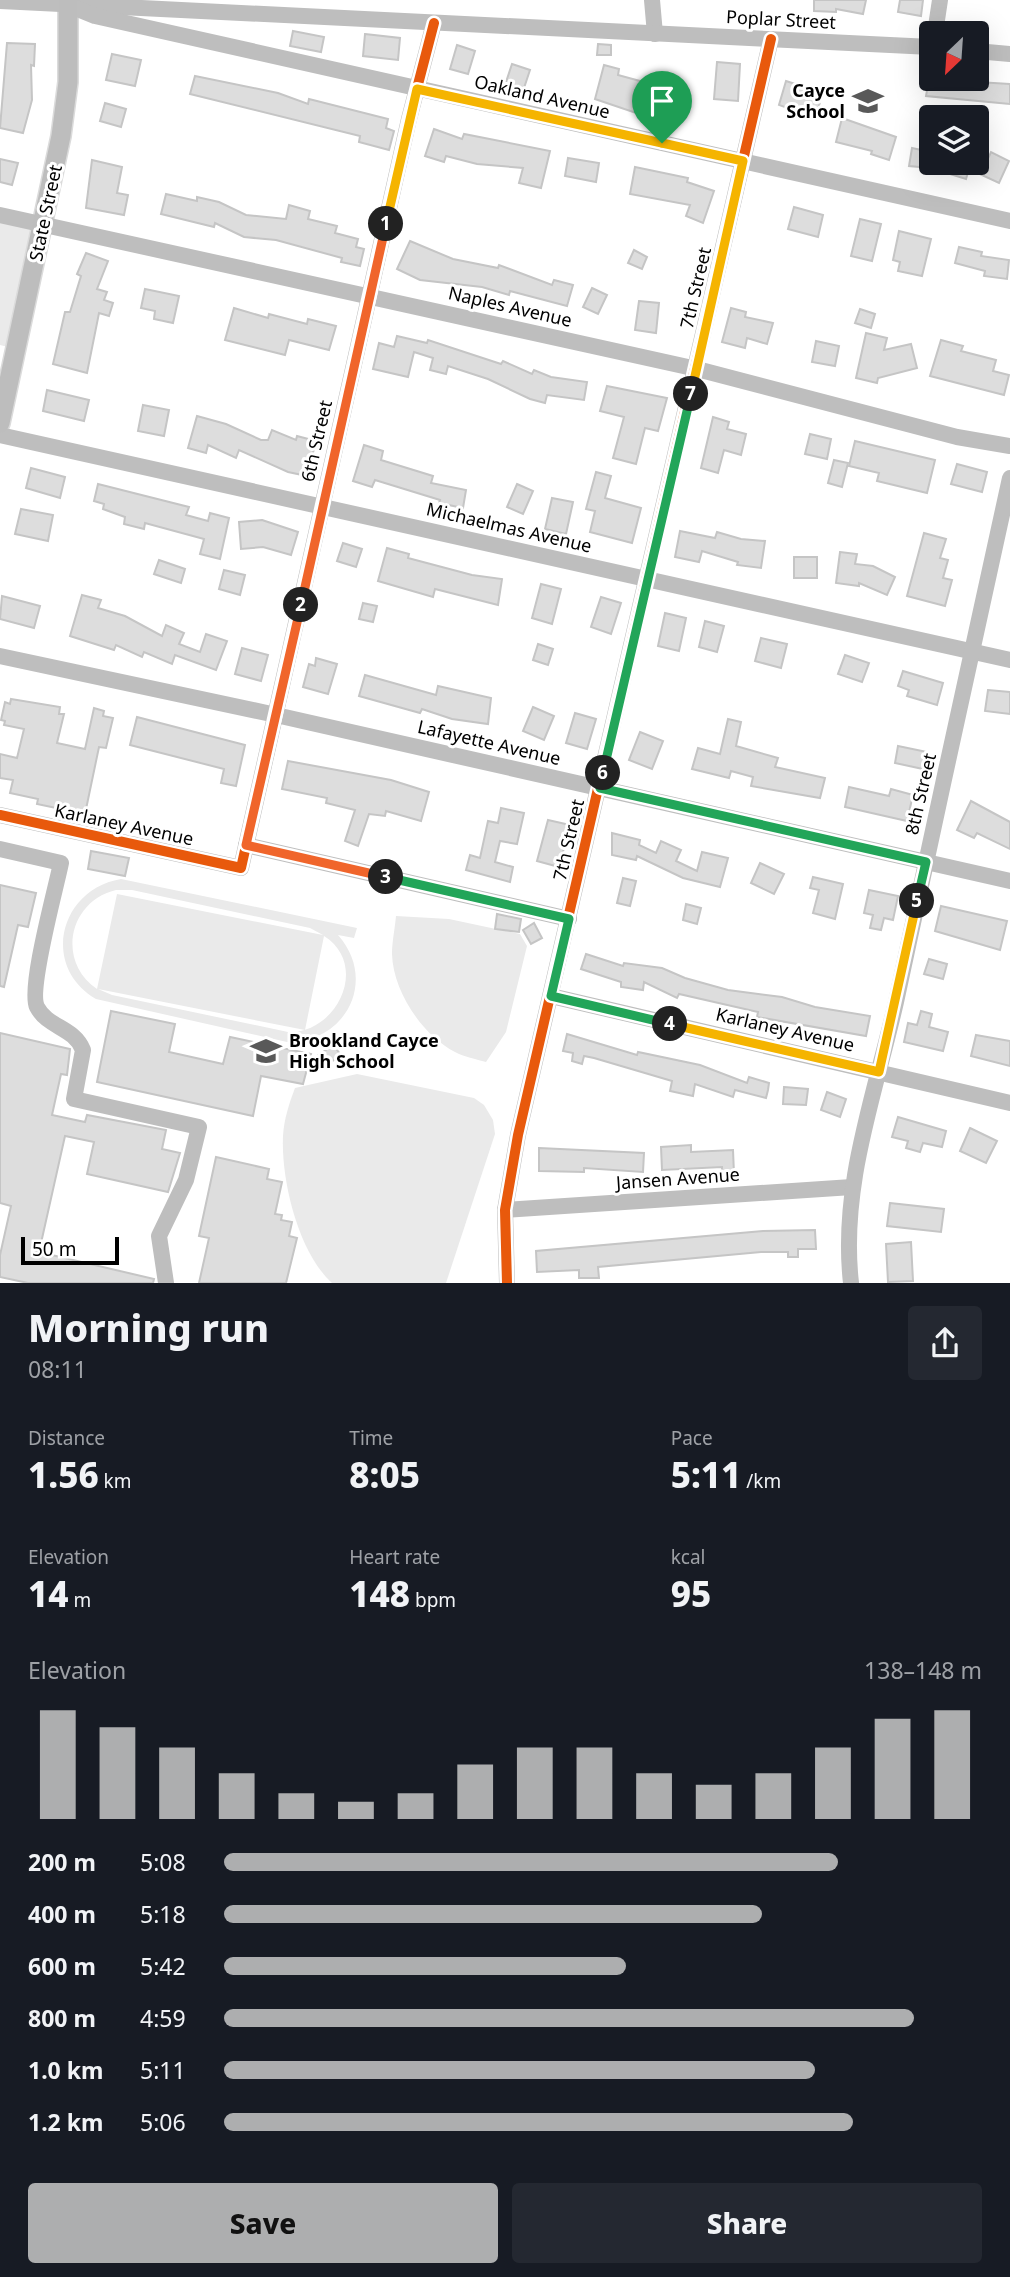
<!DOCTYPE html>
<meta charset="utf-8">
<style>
body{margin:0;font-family:"Noto Sans",sans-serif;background:#242831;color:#f1f3f6;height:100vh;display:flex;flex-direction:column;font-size:26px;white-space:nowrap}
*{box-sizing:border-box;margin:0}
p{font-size:23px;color:#9ea1a6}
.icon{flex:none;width:38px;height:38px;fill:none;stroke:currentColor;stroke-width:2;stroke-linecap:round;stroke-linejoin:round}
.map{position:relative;height:1283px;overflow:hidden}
.side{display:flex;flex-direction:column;background:#171b24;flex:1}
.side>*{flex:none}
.needle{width:46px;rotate:205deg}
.fabs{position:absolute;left:919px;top:21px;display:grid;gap:14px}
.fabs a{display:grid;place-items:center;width:70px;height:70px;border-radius:7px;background:#171b24;box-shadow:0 7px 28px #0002;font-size:35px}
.scale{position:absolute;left:21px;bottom:18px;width:98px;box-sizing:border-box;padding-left:7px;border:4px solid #000;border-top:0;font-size:19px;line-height:24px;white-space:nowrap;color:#000;-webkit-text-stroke:5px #fff;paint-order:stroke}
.pin{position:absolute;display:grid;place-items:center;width:60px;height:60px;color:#fff;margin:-72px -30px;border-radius:50% 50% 50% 0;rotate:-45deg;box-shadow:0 0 7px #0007}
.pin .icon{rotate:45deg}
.km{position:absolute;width:35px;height:35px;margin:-18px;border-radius:50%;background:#222;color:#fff;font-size:19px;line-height:35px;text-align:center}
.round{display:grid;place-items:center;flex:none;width:74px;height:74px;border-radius:7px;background:#242831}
.headline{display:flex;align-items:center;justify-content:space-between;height:119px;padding:0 28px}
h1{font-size:38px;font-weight:800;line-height:52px}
.metrics{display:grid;grid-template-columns:repeat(3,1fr);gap:10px;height:119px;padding:7px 28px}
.metrics div{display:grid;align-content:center}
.metrics b{font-size:35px;font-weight:800}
.metrics small{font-size:19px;font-weight:400}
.metrics p{font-size:19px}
.chart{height:196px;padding:14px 28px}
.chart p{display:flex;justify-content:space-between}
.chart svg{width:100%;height:126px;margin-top:7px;stroke:#adaeaf;stroke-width:6}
.cta{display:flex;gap:14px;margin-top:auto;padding:14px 28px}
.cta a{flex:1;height:80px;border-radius:7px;background:#adaeaf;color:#111;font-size:28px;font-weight:800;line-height:80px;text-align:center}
.cta a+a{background:#242831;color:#f1f3f6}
ul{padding:0 28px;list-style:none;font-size:23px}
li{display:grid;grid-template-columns:112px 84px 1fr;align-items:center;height:52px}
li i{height:18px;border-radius:9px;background:#adaeaf}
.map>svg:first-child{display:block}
</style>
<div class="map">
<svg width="1010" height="1283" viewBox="0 0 1010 1283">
<rect width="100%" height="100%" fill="#fff"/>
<g fill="#eaeaea" fill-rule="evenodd">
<path d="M0,215L44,225L16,349L0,345Z"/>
<path d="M121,879L357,928L354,938L338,935C378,980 346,1043 287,1042L96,999C40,966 60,889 121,879ZM116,890H132L310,928L323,935L117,894L97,989C56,961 69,901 116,890ZM324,936C370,965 337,1034 288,1032L112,995L98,989L305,1030Z"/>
<path d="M396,916L449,919L520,934L527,946L506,1032L486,1062C476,1059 464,1057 455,1052C422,1035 393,991 392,954C392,942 395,928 396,916Z"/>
<path d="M357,1074L474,1098L484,1105L493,1120L495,1134L446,1283H332C298,1252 281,1180 283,1136C284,1119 289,1104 295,1088Z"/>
</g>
<g fill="#ddd" stroke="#c5c5c5" stroke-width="2">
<path d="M814,0H866L863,14L836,9V12L814,11Z"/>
<path d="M900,0H923L921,16L898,12Z"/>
<path d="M293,31L324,37L321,52L290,46Z"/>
<path d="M365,34L400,38L398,60L363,56Z"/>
<path d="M7,43L35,44L34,66L31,65L32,100L23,133L0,128Z"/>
<path d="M598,44L611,45V55H597Z"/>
<path d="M457,45L475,51L468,74L450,69Z"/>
<path d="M112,54L141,60L135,86L106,80Z"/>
<path d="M717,62L740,64L738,101L714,99Z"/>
<path d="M512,64L530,70L524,88L506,82Z"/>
<path d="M604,65L619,69L618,75L651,84L642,115L595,99Z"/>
<path d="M195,76L278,93L308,104L309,99L388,119L386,128L394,131L389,150L359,142L360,136L190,94Z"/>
<path d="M929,79L1010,84V104L926,96Z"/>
<path d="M786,81L823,93L815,118L779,105Z"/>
<path d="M105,103L126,109L121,127L100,121Z"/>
<path d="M842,118L896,137L889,160L871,154L872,151L836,142Z"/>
<path d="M434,129L462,139L464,134L550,151L541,188L519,183L523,168L477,164L446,156L444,162L425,156Z"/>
<path d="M912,148L931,152V163H986L991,152L1009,161L999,183L969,169L966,179L931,168L909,166Z"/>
<path d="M568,158L599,163L596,182L565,176Z"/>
<path d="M0,159L18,163L12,185L0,182Z"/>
<path d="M92,160L122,167L117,193L128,195L124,215L86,208Z"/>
<path d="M635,167L688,178L687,182L714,191L703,223L686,216L690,205L630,194Z"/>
<path d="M166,194L197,201V197L219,202L246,215L286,219L289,205L310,211L308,219L337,226L335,233L358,239L356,247L364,249L360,266L341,262L342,258L276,240L244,237L215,223L214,227L161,214Z"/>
<path d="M794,207L823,215L818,237L788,229Z"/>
<path d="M860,219L881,224L872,261L851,256Z"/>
<path d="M899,231L931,239L922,276L898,271L900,262L893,260Z"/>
<path d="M410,241L453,259L498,268L499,265L552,285L554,280L573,285L567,306L510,291L509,295L482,287L420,280L397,269Z"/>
<path d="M959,247L982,252L981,256L1009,260L1007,279L984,276L985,271L955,263Z"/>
<path d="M634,250L647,257L642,269L628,263Z"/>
<path d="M86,253L108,261L97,289L107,292L104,300L113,303L109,316L99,313L87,373L53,364L65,312H70L81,276L77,274Z"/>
<path d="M592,288L607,295L598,314L583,307Z"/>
<path d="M145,289L179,296L173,323L154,319L155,311L141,308Z"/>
<path d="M639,301L659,303L656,333L635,330Z"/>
<path d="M234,308L268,318L269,314L307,324L308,319L336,326L329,350L289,340L285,355L225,340Z"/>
<path d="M731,308L746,312L745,317L773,323L767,344L747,338L745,348L722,342Z"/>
<path d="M860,309L875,314L871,328L855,323Z"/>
<path d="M866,333L887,338L884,350L911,344L917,368L878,378L877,383L856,378Z"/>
<path d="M397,336L427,343L428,340L501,364L503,361L532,374L534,370L551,377L587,382L584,400L547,395L545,403L530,399L488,379L448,366L446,374L430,370L433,358L414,352L408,377L373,369L379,343L394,347Z"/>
<path d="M941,340L963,346L961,351L996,360L993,371L1009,375L1004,395L930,376Z"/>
<path d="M816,341L839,346L835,366L812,362Z"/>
<path d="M607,386L667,398L658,431L645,428L636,464L613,458L624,417L600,411Z"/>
<path d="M47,390L89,400L84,421L43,411Z"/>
<path d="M143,405L169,410L164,436L138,431Z"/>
<path d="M197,416L226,424L261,440H268L272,430L296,440L297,436L316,441L307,476L288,472L239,450L236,458L208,445L206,453L188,448Z"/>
<path d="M713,417L729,422L727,429L746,434L741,455L724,450L718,473L701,468Z"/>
<path d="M810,434L831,439L827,459L805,454Z"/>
<path d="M855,441L935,460L927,493L877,481L879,473L849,466Z"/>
<path d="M364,445L383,451L381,460L433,476L431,483L466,490L463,508L439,503L440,500L375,480L372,487L353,481Z"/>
<path d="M834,460L848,463L842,487L828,483Z"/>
<path d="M957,464L987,472L982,492L951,484Z"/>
<path d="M31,468L65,477L60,498L26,488Z"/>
<path d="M596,472L611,476L605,498L641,508L632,543L590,532L595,511L586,509Z"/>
<path d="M98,484L189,507L186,515L208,521L210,513L229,518L220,559L200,554L204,539L145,523L144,529L124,524L125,517L103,509L104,504L94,501Z"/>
<path d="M517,484L533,491L523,514L507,507Z"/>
<path d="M552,498L573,502L566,534L545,529Z"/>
<path d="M21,509L53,515L48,541L15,534Z"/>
<path d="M262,520L298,532L291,555L263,547L241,549L239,522Z"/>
<path d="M680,531L715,538L717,532L741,539L765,541L761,568L737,565L738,562L702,551L699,562L675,557Z"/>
<path d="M924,533L946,539L940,558L948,560L943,578L952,580L945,606L907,596Z"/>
<path d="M343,543L362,549L356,567L337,561Z"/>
<path d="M387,548L409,554L408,558L472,575L502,579L498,605L435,589L433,597L378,581Z"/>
<path d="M840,552L857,554L855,564L873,566L895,577L887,595L859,583V586L836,583Z"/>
<rect x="794" y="557" width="23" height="21"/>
<path d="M159,560L185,569L181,583L154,574Z"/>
<path d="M224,570L245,575L240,595L219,589Z"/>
<path d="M541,584L561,589L552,624L532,618Z"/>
<path d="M82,595L101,600L98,608L125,616L162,636L166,625L184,633L179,644L200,652L206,634L227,641L216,670L175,655L172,664L144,652L142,657L116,645L114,650L70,636Z"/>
<path d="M2,596L40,606L34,628L0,619Z"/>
<path d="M601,597L621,603L611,634L591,627Z"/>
<path d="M363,603L377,606L373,622L359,619Z"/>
<path d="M665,613L686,618L679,651L658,646Z"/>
<path d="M705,621L724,626L717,652L699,647Z"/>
<path d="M761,638L787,644L781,668L755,661Z"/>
<path d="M538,644L553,649L548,665L533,660Z"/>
<path d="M242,648L268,655L261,681L235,674Z"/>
<path d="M845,655L869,663L862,682L838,674Z"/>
<path d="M316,658L337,664L328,694L303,687L309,664L315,666Z"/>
<path d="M903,671L943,683L937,705L907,696L909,690L898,686Z"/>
<path d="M365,675L436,695L438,686L491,698L488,724L452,719L422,709L420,713L359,696Z"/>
<path d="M988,690L1010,692V714L985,711Z"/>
<path d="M11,699L60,707L59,714H64L57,743L85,749L94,708L104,711L103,716L113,718L106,748L99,747L85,814L37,804L38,799L10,793L13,780L0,778V754L17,758L24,729L4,725L5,721L1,720L5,702L10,704Z"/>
<path d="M533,707L554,716L544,740L523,731Z"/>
<path d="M575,713L596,719L587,749L566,743Z"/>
<path d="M137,717L245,745L236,786L221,783L224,769L130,745Z"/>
<path d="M728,719L741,722L736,746L778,758L775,767L825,778L820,798L751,786L753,777L731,771L729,778L692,769L698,748L720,754Z"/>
<path d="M640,732L663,741L652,769L629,760Z"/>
<path d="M898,746L927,752L923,769L895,763Z"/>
<path d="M288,761L391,780L429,792L421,821L386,811L385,816L369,814L358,846L345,841L355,810L326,803L327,798L282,789Z"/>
<path d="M849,787L889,796L891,789L913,795L907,821L845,807Z"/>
<path d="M971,801L1010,822V849L977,833L974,838L957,830Z"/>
<path d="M501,808L524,813L517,844L500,841L495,862L513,867L510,882L466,870L470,855L480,858L488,821L498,823Z"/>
<path d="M548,820L570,825L559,867L537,861Z"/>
<path d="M612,833L640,840L639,845L656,853L661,841L681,850L676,861L697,871L702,852L728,858L720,887L683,878L637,856L636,860L612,855Z"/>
<path d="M91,851L129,858L125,876L88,869Z"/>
<path d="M760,863L784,874L774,894L751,883Z"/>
<path d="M813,877L843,884L835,919L813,913L819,890L810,888Z"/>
<path d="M623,878L636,881L630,906L617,903Z"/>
<path d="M0,885L36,893L28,927L18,925L4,987L0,986Z"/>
<path d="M869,890L898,896L893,920L884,918L881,930L870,928L873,915L864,913Z"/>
<path d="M686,904L701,908L697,924L683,920Z"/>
<path d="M941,906L1007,921L1000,950L935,931Z"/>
<path d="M497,914L521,919L519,932L495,929Z"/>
<path d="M534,923L542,938L531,944L523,930Z"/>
<path d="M586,954L623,966L624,963L662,968L685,978L728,990L782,997L815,1007L870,1016L866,1036L757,1017L758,1012L679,994L677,998L644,982L643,990L621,987V982L581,969Z"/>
<path d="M929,959L947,964L943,979L924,974Z"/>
<path d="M111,1011L175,1024L169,1052L223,1064L230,1037L311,1054L303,1084L261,1076L253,1116L97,1082Z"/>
<path d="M921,1011L932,1014L929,1027L948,1032L943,1051L904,1042L908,1023L917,1025Z"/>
<path d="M0,1033L70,1049L67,1075L61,1074L52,1115L85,1122L87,1115L166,1130L162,1149L180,1153L168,1192L87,1174L94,1142L65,1136L39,1252L154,1279L153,1283H28L0,1277V1255L11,1206L0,1203Z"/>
<path d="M567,1034L637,1055L638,1052L700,1065L747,1083L749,1077L769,1083L768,1090L766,1098L735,1090L733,1097L695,1084L693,1096L670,1091L672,1081L594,1058L584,1056L582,1064L572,1061L573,1053L563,1051Z"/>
<path d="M976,1035L1010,1041V1066L971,1056Z"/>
<path d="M333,1045L341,1055L324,1067L316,1057Z"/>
<path d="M784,1087L808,1089L806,1105L783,1104Z"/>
<path d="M827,1092L846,1099L840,1117L821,1110Z"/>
<path d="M898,1117L946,1131L942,1147L923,1143L920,1152L906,1148L908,1141L892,1137Z"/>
<path d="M970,1128L997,1141L986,1163L960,1151Z"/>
<path d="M691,1145V1152L733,1150L734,1174L722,1175V1167L662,1170L661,1147Z"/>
<path d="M539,1148L644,1153L643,1172L584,1168V1172L539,1171Z"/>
<path d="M216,1157L269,1169L267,1179L282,1182L275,1214L282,1215L281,1220L292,1222L289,1236L297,1238L286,1283H199L209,1238L199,1236Z"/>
<path d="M890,1203L944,1209L941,1232L887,1226Z"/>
<path d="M815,1230L816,1249H798V1257H788V1252H761L598,1267L599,1278H579V1270L537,1272L536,1251L763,1231Z"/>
<path d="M911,1242L913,1281L888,1282L886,1244Z"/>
</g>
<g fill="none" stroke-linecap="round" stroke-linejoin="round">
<g stroke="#dbdbdb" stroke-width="22">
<path id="major" d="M0,423L61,136L68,82V0"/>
</g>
<g stroke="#bebebe" stroke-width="16">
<path d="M652,0L655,34"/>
<path d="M0,1L931,47"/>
<path d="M68,5L95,16L1010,221"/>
<path d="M935,33L940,0"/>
<path d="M976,51L1010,54"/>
<path d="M0,215L697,369L957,437L1010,446"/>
<path d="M0,435L1010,660"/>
<path d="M0,656L276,715L1010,881"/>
<path d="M0,815L241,868L409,119L434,23"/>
<path d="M246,845L569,919"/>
<path d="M0,849L61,863C56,888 28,989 37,1007C48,1028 74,1027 83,1050L74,1099L199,1127L186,1180L159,1236L166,1283"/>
<path d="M551,996L1010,1103"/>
<path d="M505,1210L852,1187"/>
<path d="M507,1283L505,1210L518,1135L771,39"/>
<path d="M851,1283C840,1186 875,1095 896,1002C933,827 972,653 1010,478"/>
</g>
<use href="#major" stroke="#bdbdbd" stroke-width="19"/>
<g stroke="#fff" stroke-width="15">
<g id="cycleway">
<path d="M0,815L241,868L409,119L434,23"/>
<path d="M507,1283L505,1210L518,1135L771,39"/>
</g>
</g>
<use href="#cycleway" stroke="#e8590c" stroke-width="10"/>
</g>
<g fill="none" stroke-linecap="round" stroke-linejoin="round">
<g stroke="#fff" stroke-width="14">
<path id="split-1" d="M386,224L417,89L662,143"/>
</g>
<g stroke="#fff" stroke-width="14">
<path id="split-2" d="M301,605L386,224"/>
</g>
<g stroke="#fff" stroke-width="14">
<path id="split-3" d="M301,605L246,845L386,877"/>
</g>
<g stroke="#fff" stroke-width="14">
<path id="split-4" d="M386,877L569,919L551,996L670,1024"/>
</g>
<g stroke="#fff" stroke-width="14">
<path id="split-5" d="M670,1024L879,1072L917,901"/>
</g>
<g stroke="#fff" stroke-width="14">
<path id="split-6" d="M603,773L600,788L926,862L917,901"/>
</g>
<g stroke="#fff" stroke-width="14">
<path id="split-7" d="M603,773L691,394"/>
</g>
<g stroke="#fff" stroke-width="14">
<path id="split-8" d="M662,143L743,161L691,394"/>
</g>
<use href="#split-1" stroke="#f5b400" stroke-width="9"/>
<use href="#split-2" stroke="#f0652b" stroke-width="9"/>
<use href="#split-3" stroke="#f0652b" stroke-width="9"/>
<use href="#split-4" stroke="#22a559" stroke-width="9"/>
<use href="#split-5" stroke="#f5b400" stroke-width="9"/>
<use href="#split-6" stroke="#22a559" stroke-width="9"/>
<use href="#split-7" stroke="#22a559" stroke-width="9"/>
<use href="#split-8" stroke="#f5b400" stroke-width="9"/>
</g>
<defs>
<g id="school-bare" transform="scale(2.415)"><path d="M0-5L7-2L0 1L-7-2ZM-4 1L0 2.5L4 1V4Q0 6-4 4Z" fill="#595959" stroke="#fff" stroke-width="2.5" paint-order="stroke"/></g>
</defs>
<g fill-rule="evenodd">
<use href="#school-bare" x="868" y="101"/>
<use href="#school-bare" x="266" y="1051"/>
</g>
<g text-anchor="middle" stroke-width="6" stroke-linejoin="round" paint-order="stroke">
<g font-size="18" fill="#000" stroke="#fff">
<text transform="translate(781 20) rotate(3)" y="6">Poplar Street</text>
<text transform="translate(542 97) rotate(13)" y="6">Oakland Avenue</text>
<text transform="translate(46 213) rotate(-78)" y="6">State Street</text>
<text transform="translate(696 288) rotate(-77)" y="6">7th Street</text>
<text transform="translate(510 307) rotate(13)" y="6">Naples Avenue</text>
<text transform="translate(317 441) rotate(-77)" y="6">6th Street</text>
<text transform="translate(509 528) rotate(13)" y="6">Michaelmas Avenue</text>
<text transform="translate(489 743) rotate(13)" y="6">Lafayette Avenue</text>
<text transform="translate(921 794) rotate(-77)" y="6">8th Street</text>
<text transform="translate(124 825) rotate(12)" y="6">Karlaney Avenue</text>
<text transform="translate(569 840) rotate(-77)" y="6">7th Street</text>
<text transform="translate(785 1030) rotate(13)" y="6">Karlaney Avenue</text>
<text transform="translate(678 1179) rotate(-4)" y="6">Jansen Avenue</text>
</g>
<g font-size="18" font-weight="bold" fill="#000" stroke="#fff" text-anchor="end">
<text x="845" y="97">Cayce<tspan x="845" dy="21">School</tspan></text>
<text x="289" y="1047" text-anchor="start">Brookland Cayce<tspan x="289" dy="21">High School</tspan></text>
</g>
</g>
</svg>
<div class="fabs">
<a><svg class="needle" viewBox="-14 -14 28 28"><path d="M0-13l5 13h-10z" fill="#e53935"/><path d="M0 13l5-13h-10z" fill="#9ea1a6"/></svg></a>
<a><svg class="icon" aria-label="layers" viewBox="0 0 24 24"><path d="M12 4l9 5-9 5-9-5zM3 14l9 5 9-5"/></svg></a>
</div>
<div class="scale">50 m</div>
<div class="pin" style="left:662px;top:143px;background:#1e9e55"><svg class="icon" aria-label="arrive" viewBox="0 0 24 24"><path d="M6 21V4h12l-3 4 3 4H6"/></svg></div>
<b class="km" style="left:386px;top:224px">1</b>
<b class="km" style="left:301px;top:605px">2</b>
<b class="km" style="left:386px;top:877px">3</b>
<b class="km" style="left:670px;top:1024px">4</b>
<b class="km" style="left:917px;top:901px">5</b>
<b class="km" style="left:603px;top:773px">6</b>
<b class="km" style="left:691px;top:394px">7</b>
</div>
<section class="side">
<div class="headline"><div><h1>Morning run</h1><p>08:11</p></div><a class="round"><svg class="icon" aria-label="share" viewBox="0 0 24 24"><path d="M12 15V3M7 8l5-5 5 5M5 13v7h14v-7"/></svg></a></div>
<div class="metrics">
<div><p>Distance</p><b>1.56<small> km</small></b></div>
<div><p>Time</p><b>8:05</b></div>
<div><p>Pace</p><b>5:11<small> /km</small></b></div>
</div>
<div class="metrics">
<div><p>Elevation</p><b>14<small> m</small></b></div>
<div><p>Heart rate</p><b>148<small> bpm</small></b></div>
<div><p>kcal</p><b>95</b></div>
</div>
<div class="chart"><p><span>Elevation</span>138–148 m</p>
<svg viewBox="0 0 160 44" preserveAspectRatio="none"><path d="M5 44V6M15 44V12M25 44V19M35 44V28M45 44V35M55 44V38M65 44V35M75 44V25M85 44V19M95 44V19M105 44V28M115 44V32M125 44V28M135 44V19M145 44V9M155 44V6"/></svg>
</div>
<ul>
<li><b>200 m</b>5:08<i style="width:81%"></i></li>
<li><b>400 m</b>5:18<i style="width:71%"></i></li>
<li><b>600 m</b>5:42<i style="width:53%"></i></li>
<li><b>800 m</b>4:59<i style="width:91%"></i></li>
<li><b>1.0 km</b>5:11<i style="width:78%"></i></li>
<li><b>1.2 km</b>5:06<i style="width:83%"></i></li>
</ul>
<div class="cta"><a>Save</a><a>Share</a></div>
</section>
